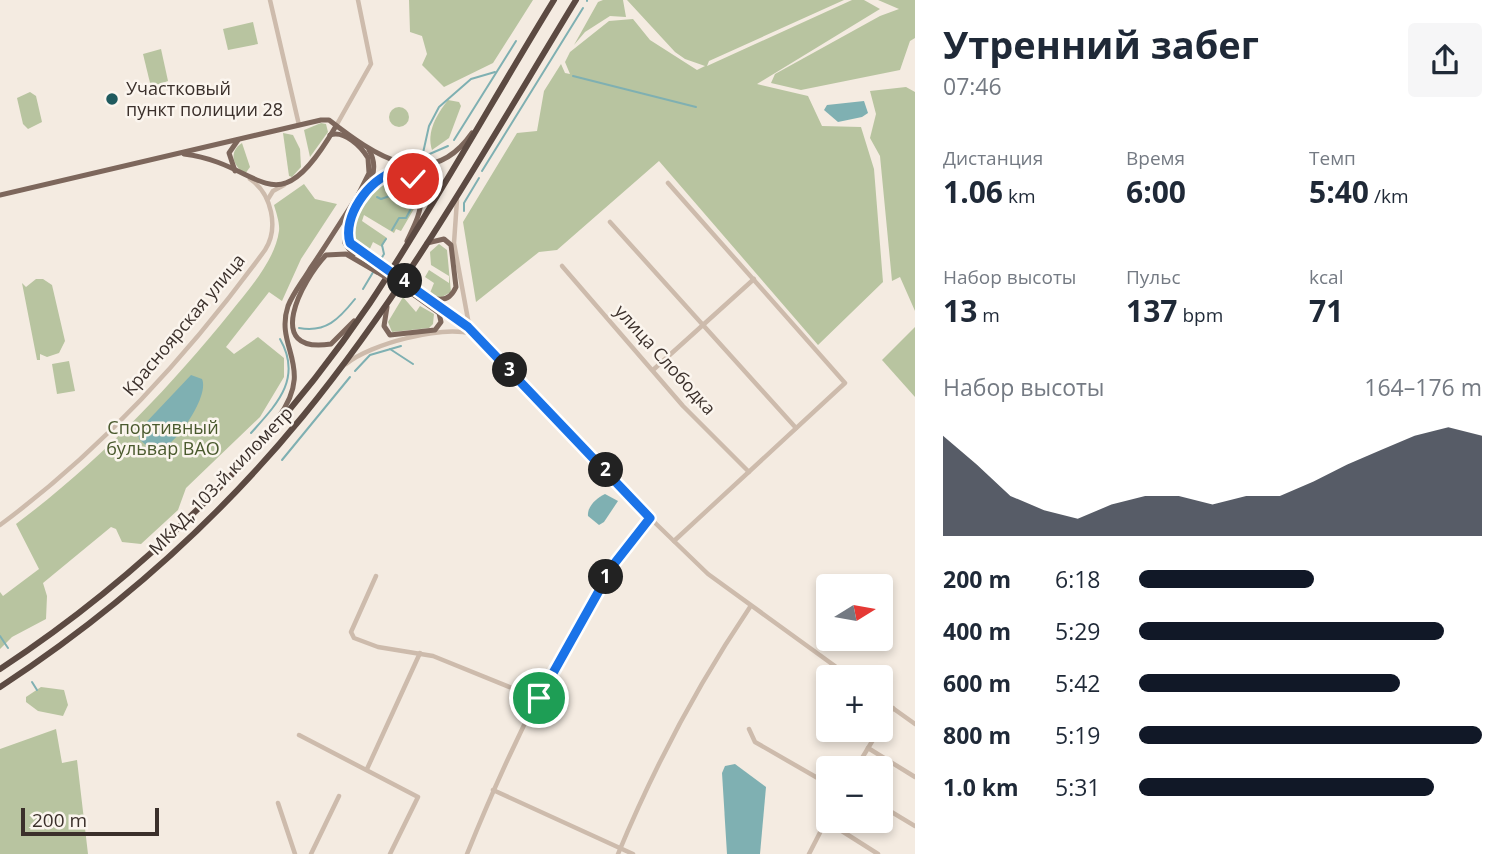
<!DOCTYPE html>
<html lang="ru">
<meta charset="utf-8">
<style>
body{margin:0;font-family:"Open Sans",sans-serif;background:#f6f6f7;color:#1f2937;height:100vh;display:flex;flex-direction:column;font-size:26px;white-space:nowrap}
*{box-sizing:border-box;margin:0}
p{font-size:23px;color:#747a83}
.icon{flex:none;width:38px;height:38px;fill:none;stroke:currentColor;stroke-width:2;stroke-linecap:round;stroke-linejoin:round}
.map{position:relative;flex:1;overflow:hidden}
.details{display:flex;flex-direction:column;background:#fff;width:595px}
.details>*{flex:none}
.needle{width:46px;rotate:79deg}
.controls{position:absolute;left:816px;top:574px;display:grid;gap:14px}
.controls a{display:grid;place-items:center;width:77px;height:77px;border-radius:7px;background:#fff;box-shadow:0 4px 10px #0003;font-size:35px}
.scale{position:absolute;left:21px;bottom:18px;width:138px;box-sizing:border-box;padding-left:7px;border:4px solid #3b302b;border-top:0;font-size:19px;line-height:24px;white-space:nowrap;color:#3b302b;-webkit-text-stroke:5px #fbf5ee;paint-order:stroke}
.pin{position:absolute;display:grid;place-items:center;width:60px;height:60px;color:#fff;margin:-30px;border:4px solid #fff;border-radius:50%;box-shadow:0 2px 7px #0007}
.km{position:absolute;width:35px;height:35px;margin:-18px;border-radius:50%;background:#222;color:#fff;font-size:19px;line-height:35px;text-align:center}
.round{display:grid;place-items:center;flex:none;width:74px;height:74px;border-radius:7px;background:#f6f6f7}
.head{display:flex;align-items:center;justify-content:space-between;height:119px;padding:0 28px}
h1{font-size:38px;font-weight:700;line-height:52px}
.metrics{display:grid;grid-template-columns:repeat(3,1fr);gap:10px;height:119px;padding:7px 28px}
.metrics div{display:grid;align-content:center}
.metrics b{font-size:30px;font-weight:700}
.metrics small{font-size:19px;font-weight:400}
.metrics p{font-size:19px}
.chart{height:196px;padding:14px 28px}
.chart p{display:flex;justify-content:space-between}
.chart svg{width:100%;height:126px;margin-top:7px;fill:#111827;opacity:.7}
ul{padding:0 28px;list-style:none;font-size:23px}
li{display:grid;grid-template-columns:112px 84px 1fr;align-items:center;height:52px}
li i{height:18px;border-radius:9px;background:#111827}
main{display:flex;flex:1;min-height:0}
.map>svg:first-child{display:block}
</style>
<main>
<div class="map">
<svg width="915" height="854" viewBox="0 0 915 854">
<rect width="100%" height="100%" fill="#f4ebe1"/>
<g fill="#b8c4a0">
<path d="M409,0H533L493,63L444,87L422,65L427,54L422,36L410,32Z"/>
<path d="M603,0H623L626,17L610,16L585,32L574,45L598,2Z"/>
<path d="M627,0H844L709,61L707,66L852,0H864L880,9L757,84L808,96L822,126L861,127L874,169L883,282L818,345L659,161L557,250L539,252L476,302L463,222L517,133L537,131L544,91L561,64L565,73L570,74L565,62L570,52L609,21L633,19L650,40L697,70L705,66L685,59L675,52Z"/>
<path d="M878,0H915V38L910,41L900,70L801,90L771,83L775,74L880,16L899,9Z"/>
<path d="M253,22L258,44L228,50L223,29Z"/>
<path d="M161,49L168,81L151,87L143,54Z"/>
<path d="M906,87L915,92V311L900,277L892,281L880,156L870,138L876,114L870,91Z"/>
<path d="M30,92L36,96L42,122L28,129L23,124L17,98Z"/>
<path d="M448,100L459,102L461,106L449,138L432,150C426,132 437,114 448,100Z"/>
<circle cx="399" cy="117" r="10"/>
<path d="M321,123L326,124L328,132L310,157L304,130Z"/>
<path d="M283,133L293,135L300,149L301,167L292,177L289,176Z"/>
<path d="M242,143L250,167L245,174C233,166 228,152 242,143Z"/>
<path d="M400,175L414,185L418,202L401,231L396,229L394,233L364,215L362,221L387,238L382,247L373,242L368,253L353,241C348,214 375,181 400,175Z"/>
<path d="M304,184L315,199L337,204L301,259L282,301L269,292L226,347L234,354L258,337L284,358V377L260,417L186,488L178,510L141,544L122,542L116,529L111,527L43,583L47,596L46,619L12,637L0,649V592L3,596L39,569L16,524C96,464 167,391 230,313C248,290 275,261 279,231C280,223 276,212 274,205Z"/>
<path d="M439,244L447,250L451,292L440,298L430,293L434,283L425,277L429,270L449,283V276L431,265L430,252Z"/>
<path d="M36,279H43L52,285L65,341L59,353L47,357L40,354V360H37L22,283L26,287Z"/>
<path d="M403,297L416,312L420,306L434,314L433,324L429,328L392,332L388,322Z"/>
<path d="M915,327V397L882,360Z"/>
<path d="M69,361L75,391L57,394L52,364Z"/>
<path d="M41,687L64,690L68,705L63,716L38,711L26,702V697Z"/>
<path d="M56,729L62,763L77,760L88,854H0V749Z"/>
</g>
<g fill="#7fb0b2">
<path d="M864,101L868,113L862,117L838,122L824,110L827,105Z"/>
<path d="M191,375L202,379C210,397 173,449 155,453L139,439L138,431Z"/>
<path d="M605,494L618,501L604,522L599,525L588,516C587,506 597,498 605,494Z"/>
<path d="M735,764L766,787L760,854H727L722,773L725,766Z"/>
</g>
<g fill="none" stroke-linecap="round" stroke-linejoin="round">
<g stroke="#7fb0b2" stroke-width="2">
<path d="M587,1V0"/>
<path d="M573,76L696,107"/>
<path d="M454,140L516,41"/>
<path d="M448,146L425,156L423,153L429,126L439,107L471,79L495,72"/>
<path d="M482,171L583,8"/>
<path d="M423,179L426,171"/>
<path d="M377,197L381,199L410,189"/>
<path d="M464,211V203L479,178"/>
<path d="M392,230L399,218H406L415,201L411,188L400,180"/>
<path d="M363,289L384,254L382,245L386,239"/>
<path d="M299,328C326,333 339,319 355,299"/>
<path d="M390,349L413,364"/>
<path d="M355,371L370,355L401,346"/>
<path d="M251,433C276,405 303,379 280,339"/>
<path d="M282,460L350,377"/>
<path d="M0,636L8,648"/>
<path d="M32,682L37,690"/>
</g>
<g stroke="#cdbbac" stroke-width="4.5">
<path d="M270,0L299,125"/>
<path d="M336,126L371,64L358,0"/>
<path d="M668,183L845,383L674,541"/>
<path d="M268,199L273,191L284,185"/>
<path d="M457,200L454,243L469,325"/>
<path d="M610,222L796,428"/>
<path d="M562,266L683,406L749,472"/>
<path d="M434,300L468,327L650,518L708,574L850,677"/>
<path d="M438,310L468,331"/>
<path d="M346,364C370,344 442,325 472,334"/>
<path d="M653,370L754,279"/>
<path d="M0,525C103,449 190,353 265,250C279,228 272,194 250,179"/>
<path d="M376,576L351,632L354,638L378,647L433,656L539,699"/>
<path d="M880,699L915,724"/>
<path d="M880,728L893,708"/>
<path d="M749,729L755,742L828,784"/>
<path d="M299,735L418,797L390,854"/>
<path d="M868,748L915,777"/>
<path d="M856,768L879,730"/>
<path d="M367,769L420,653"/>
<path d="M493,790L633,854"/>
<path d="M278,803L295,854"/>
<path d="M880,805L915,826"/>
<path d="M826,821L878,854"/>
<path d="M311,854L339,796"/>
<path d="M467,854C513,740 574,614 650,518"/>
<path d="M618,854C655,765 696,687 750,607"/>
<path d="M809,854L828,817"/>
</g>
<g stroke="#7d675c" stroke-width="5">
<path d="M330,135C344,130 361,146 368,158L369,173L358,195"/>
<path d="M369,150C390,185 334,214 350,243C355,253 372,260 381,266"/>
<path d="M184,154C265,164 274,232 336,126"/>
<path d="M235,171L229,153L238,140"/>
<path d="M371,187C388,169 423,166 421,199C421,214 413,228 407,241"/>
<path d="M0,195L321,120H329C373,154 429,195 472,133"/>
<path d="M345,219V243L353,255"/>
<path d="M418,289C432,299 447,307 456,287L451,245L444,239L427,243"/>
<path d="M387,307L384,326L390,335L435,330L441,322L439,313L414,295"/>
<path d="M354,321L331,344C262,355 302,280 326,255L346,254L377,272"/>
<path d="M278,418C316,366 274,348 288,306C293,293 303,281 310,269C327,244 343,218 360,192"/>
</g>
<g stroke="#5c4a42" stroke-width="6">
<path d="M0,669C145,574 273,446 370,303C435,205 492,101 554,0"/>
<path d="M0,687C113,613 217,521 303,416C408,288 490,141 576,0"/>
</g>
<g stroke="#7d675c" stroke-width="5">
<path d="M381,266L418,289"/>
<path d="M377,272L414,295"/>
</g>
</g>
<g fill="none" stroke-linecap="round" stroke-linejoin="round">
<g stroke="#fff" stroke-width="14">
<path id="route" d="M413,179L394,172C369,179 342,217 350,243L468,327L650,518L614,564L539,698"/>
</g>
<use href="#route" stroke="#1a73e8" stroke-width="9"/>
</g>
<circle fill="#1f5a5e" stroke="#fbf5ee" stroke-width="2.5" cx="112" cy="99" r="7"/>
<g text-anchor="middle" stroke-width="5" stroke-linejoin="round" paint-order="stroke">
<g font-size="18" fill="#3b302b" stroke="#fbf5ee" text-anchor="start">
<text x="126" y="95">Участковый<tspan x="126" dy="21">пункт полиции 28</tspan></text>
</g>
<g font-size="18" fill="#3b302b" stroke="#fbf5ee">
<text transform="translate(184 325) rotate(-50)" y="6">Красноярская улица</text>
<text transform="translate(665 360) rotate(48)" y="6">улица Слободка</text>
<text transform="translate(221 481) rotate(-46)" y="6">МКАД, 103-й километр</text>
</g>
<g font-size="18" fill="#4a5a2e" stroke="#fbf5ee">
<text x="163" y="434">Спортивный<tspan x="163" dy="21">бульвар ВАО</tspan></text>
</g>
</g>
</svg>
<div class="controls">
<a><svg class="needle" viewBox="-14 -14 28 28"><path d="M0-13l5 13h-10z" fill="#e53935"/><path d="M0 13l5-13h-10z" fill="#747a83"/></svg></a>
<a>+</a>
<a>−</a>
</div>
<div class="scale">200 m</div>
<div class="pin" style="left:539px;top:698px;background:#1e9e55"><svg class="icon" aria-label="arrive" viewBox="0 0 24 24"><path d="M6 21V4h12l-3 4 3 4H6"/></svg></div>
<div class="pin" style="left:413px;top:179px;background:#d93025"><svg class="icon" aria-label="check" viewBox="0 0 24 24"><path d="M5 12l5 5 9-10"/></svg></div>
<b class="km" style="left:606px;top:577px">1</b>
<b class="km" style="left:606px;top:470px">2</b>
<b class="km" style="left:510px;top:370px">3</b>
<b class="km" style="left:405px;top:281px">4</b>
</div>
<section class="details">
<div class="head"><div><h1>Утренний забег</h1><p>07:46</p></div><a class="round"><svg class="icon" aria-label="share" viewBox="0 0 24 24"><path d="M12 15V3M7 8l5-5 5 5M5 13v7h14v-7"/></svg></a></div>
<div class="metrics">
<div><p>Дистанция</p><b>1.06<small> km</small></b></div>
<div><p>Время</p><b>6:00</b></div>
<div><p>Темп</p><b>5:40<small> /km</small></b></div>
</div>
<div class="metrics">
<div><p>Набор высоты</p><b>13<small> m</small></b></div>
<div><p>Пульс</p><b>137<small> bpm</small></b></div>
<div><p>kcal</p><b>71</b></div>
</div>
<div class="chart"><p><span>Набор высоты</span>164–176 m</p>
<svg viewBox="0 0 160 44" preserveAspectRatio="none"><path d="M0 44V9L10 19L20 30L30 35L40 38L50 33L60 30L70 30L80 33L90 30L100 30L110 25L120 19L130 14L140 9L150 6L160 9V44z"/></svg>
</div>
<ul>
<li><b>200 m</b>6:18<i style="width:51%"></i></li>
<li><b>400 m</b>5:29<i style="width:89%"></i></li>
<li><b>600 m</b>5:42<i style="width:76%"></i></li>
<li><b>800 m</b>5:19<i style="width:100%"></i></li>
<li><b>1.0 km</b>5:31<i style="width:86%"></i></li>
</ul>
</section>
</main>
